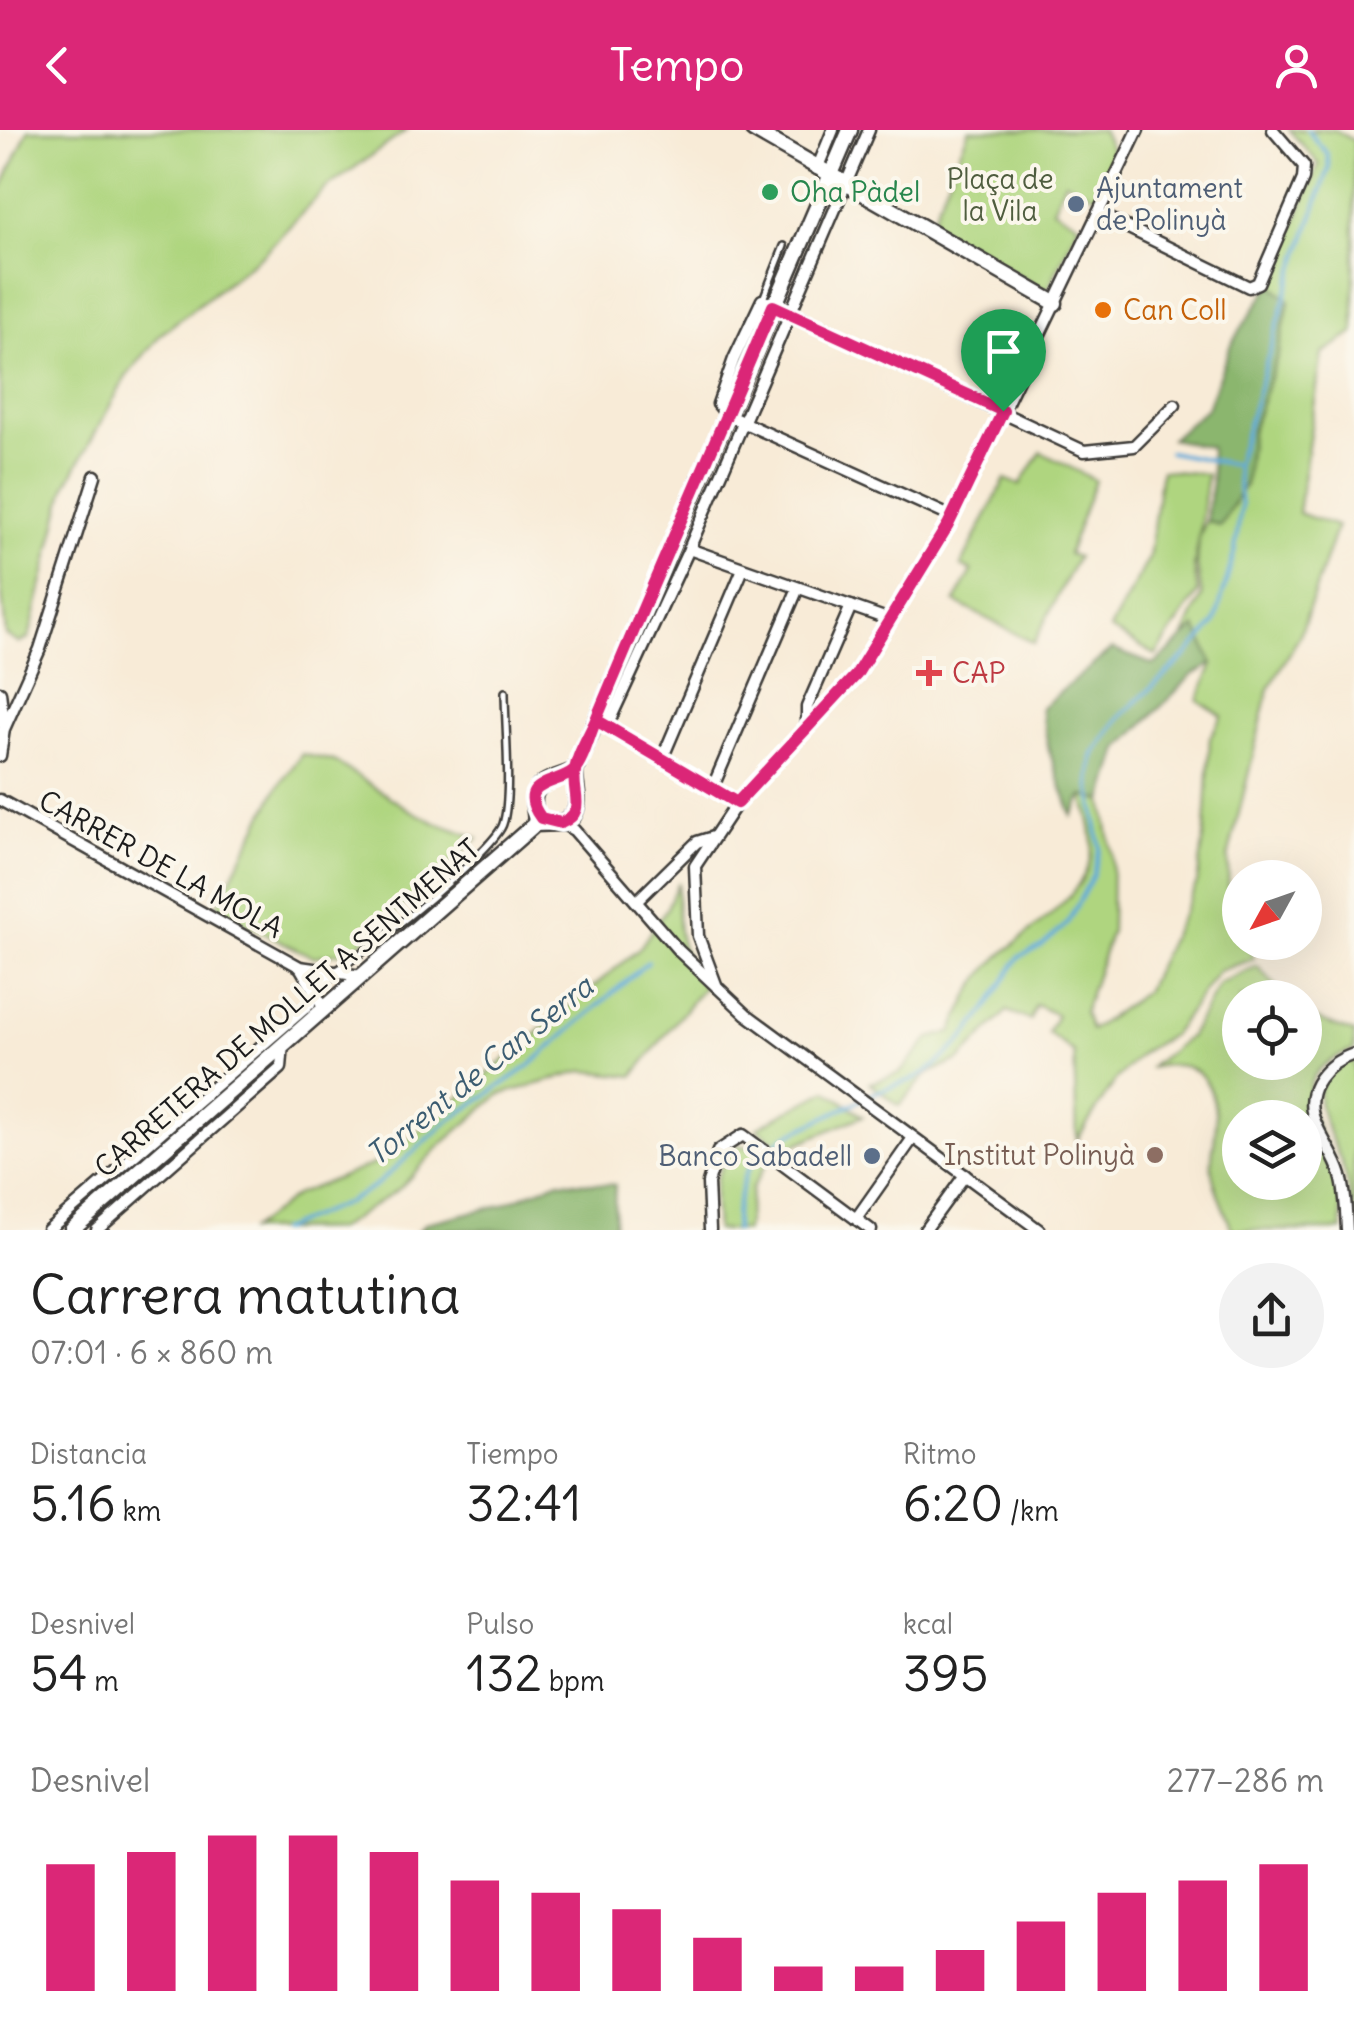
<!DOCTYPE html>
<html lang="es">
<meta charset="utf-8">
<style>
body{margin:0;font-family:Delius,sans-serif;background:#f2f2f2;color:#222;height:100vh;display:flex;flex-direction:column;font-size:38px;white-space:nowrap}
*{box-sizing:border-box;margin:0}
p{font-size:32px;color:#767676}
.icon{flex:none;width:55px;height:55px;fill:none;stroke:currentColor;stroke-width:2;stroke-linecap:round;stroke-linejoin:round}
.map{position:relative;height:1100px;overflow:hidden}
.details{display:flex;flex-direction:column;background:#fff;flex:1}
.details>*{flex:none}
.needle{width:65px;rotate:230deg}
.fabs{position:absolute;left:1222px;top:730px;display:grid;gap:20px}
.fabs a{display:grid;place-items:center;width:100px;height:100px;border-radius:50%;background:#fff;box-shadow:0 10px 40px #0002;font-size:50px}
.pin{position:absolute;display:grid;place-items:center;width:85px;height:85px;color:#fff;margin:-102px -42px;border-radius:50% 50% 50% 0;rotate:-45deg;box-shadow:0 0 10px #0007}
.pin .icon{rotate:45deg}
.round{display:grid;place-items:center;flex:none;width:105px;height:105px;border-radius:52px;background:#f2f2f2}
.summary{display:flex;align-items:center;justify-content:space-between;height:170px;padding:0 30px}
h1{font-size:55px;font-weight:600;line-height:75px}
.stats{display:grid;grid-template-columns:repeat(3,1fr);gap:15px;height:170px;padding:10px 30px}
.stats div{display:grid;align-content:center}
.stats b{font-size:50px;font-weight:600}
.stats small{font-size:28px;font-weight:400}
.stats p{font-size:28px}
.chart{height:280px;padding:20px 30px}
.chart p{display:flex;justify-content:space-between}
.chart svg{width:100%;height:180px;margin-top:10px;stroke:#db2777;stroke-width:6}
header{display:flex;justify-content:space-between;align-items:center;height:130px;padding:0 30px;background:#db2777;color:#fff;font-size:45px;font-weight:600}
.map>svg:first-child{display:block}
</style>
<header><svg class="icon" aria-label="back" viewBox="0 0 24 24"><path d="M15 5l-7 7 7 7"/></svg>Tempo<svg class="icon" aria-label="person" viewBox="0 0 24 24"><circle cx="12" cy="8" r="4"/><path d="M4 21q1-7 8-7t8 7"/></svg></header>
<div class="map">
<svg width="1354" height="1100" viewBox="0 0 1354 1100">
<rect width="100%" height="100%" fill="#fbf7ec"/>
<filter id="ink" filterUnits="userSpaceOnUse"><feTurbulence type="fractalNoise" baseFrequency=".01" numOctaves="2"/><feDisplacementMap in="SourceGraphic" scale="20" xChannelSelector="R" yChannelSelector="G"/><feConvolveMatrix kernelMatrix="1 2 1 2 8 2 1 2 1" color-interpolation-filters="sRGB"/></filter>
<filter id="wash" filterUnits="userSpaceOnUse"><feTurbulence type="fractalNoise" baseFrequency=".0048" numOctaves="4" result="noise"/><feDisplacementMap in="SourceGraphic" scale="40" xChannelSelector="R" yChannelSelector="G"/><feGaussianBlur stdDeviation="2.25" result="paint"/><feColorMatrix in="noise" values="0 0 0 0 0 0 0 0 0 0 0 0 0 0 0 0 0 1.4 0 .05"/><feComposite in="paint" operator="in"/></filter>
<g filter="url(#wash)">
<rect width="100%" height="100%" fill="#f8ebd7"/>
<g fill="#afd57f" stroke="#66784e" stroke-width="2.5" fill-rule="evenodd">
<path d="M28,0H407L325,59L262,125L161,204L126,247L66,356L29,508L19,513L6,505L0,445V62Z"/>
<path d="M969,0H1102L1115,27L1097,67L1065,51L1053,79L1079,94L1047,161L929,96Z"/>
<path d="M1289,0H1335L1354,11V203L1322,224L1298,383L1337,396L1300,505L1269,559L1228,728L1229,775L1240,798V812L1247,813L1254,829L1218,841L1173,904L1141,923L1115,951L1077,1010L1074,923L1048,903L1057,885L1036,875L1030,890L1007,881L960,930L927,944L899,976L870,953L900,943L930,908L952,902C963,878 973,854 991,835C1026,798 1099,765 1092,704C1091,692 1086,678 1083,666L1103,671L1112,724L1111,801L1084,882L1091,900L1145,862L1197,753L1205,700L1210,607L1222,586L1198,570L1213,534L1195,498L1184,506L1202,465L1197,435L1199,408L1194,436L1198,463L1156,525L1110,499L1149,428L1161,340L1207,344L1199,408L1206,390L1220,396L1245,355L1251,302L1278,224L1289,171L1271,154L1319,34Z"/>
<path d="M1041,322L1095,350L1068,424L1077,427L1034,513L955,472L972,441L961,436L1005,349L1020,355Z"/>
<path d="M302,624L334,631L410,680L436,693L478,708L351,821L313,827L215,779L277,659Z"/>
<path d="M678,752C676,792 677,824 704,856L633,946L584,941L499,965L440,1016L400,1058L338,1099L250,1100L297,1064L384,1030L639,819L667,778Z"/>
<path d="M1257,836L1286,867L1240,868V932H1305V885L1354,903V920C1276,946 1320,993 1336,1044C1342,1062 1341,1082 1342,1100H1232C1226,1082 1214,1060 1212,1041C1210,1026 1216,1009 1216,994C1214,946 1196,927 1149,938L1190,906L1219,854ZM1240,988H1305V1052H1240Z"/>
<path d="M1354,930V1100H1351C1351,1081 1351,1063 1345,1044C1335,1004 1287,950 1354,930Z"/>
<path d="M827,960L863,986L785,1019L757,998Z"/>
<path d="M738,1015L751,1018L768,1031L752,1058L746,1100H716C714,1062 709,1044 738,1015Z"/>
</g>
<g fill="#8bb66e" stroke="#546945" stroke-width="2.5">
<path d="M1271,154L1289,170L1278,224L1251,302L1245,354L1220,396L1206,390L1212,352L1210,317L1171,309L1207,278L1231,214Z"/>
<path d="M1196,497L1213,534L1191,546L1119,619L1103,671L1083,666L1072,686L1049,621L1041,578L1112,519L1154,535Z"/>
<path d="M559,1051L615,1055L614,1100H419L426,1093L502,1075Z"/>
</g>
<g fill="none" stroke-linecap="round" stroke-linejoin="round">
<g stroke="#61abd9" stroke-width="4">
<path d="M1169,322L1236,335"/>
<path d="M280,1100L346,1073L374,1057L447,992L528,937L648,832"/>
<path d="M735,1100V1083L745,1045L754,1030L786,1006L879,961L917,948L936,935L960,913L987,879L1019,827L1042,816L1067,794L1093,745L1100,718L1090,653L1093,626L1119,588L1187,525L1215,493L1235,420L1241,376L1236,335L1289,156L1329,38L1327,23L1307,0"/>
</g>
</g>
</g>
<g filter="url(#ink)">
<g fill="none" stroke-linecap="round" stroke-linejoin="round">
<g stroke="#3d3b38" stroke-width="10">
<g id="lane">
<path d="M763,169L784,116"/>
<path d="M335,841C363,826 495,720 503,694C512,667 505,594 505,562"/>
</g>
</g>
<g stroke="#3d3b38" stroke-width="15">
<g id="street">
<path d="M817,39L833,0"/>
<path d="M1098,83L1249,157L1258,153L1303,49L1304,36L1273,0"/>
<path d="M952,387L727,285L718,274L734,229L762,170L1084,321L1134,316L1175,275"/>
<path d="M689,419L890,490"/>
<path d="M0,562L4,596"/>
<path d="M604,595L737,673"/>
<path d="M607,596L689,419L869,0"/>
<path d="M807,598V577L851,476"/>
<path d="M0,626L4,599L40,519L95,346"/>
<path d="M662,629L743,439"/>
<path d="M712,659L798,458"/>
<path d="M0,670L300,837L361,846"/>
<path d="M561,693L574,700L679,821L746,884L1039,1100"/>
<path d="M637,771L697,712L713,707"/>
<path d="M300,837L324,878"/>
<path d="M717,857L698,806L695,736L737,673L856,545L948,395L1138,0"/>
<path d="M856,1089L913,1008"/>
<path d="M48,1100L310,874L314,860L334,842"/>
<path d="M97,1100L281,938L283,914"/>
<path d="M710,1100L708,1053L718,1021L743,1005L871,1100"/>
<path d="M925,1100L965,1045"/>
<path d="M1347,1100C1346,1082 1346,1063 1341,1046C1335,1025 1321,1009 1314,989C1303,958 1327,933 1354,924"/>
</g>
</g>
<g stroke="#3d3b38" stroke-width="19">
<g id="secondary">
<path d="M753,0L1055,173"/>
<path d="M535,694C537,685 533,677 534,668C537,648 561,648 575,640"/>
<path d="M72,1100L535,694L561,693L573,686C582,670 574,657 575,640L850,0"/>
</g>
</g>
<use href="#lane" stroke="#fff" stroke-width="5"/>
<use href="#street" stroke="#fff" stroke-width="10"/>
<use href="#secondary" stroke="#fff" stroke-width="14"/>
</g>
</g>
<g fill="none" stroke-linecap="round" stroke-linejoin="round" filter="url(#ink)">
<g stroke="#fff" stroke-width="20">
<path id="route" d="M1003,281L948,395L856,545L737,673L596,590C589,604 584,630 573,641C559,654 514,651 541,688L561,693C588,682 571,663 575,641C577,625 588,607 595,592C653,453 714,315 773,176L1003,281"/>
</g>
<use href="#route" stroke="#db2777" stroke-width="12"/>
</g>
<circle fill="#2e9e5b" stroke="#fbf7ec" stroke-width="4" cx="770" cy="62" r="10"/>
<g fill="#5c6f8a" stroke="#fbf7ec" stroke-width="4">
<circle cx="1076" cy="74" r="10"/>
<circle cx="872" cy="1026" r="10"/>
</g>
<circle fill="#e8710a" stroke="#fbf7ec" stroke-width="4" cx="1103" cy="180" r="10"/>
<path fill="#e0444e" stroke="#fbf7ec" stroke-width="4" d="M924 528h10v10h10v10h-10v10h-10v-10h-10v-10h10z"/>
<circle fill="#8d6e63" stroke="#fbf7ec" stroke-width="4" cx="1155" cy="1025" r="10"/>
<g text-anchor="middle" stroke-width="8" stroke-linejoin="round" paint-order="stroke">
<g font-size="28" fill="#4f5d3f" stroke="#fbf7ec">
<text x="1000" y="59">Plaça de<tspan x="1000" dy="32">la Vila</tspan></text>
</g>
<g font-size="28" fill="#4e5e75" stroke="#fbf7ec" text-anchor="start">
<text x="1096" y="68">Ajuntament<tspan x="1096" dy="32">de Polinyà</tspan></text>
<text x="852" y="1036" text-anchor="end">Banco Sabadell</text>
</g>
<g font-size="28" fill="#27864d" stroke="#fbf7ec" text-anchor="start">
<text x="790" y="72">Oha Pàdel</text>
</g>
<g font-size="28" fill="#c56008" stroke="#fbf7ec" text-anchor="start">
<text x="1123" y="190">Can Coll</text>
</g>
<g font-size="28" fill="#be3a42" stroke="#fbf7ec" text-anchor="start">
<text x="952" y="553">CAP</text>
</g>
<g font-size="28" fill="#1c1c1c" stroke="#fbf7ec">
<text transform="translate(161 734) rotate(29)" y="10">CARRER DE LA MOLA</text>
<text transform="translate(287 878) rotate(-41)" y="10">CARRETERA DE MOLLET A SENTMENAT</text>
</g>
<g font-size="28" fill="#785e54" stroke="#fbf7ec" text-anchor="end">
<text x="1135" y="1035">Institut Polinyà</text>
</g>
<g font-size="30" font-style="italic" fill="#3b5c71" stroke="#fbf7ec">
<text transform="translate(480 941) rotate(-39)" y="10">Torrent de Can Serra</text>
</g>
</g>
</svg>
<div class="fabs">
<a><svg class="needle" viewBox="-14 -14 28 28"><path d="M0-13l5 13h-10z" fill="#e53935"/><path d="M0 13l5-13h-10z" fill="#767676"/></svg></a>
<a><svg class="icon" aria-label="locate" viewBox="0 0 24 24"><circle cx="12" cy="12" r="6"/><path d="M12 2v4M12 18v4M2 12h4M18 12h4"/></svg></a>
<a><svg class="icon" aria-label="layers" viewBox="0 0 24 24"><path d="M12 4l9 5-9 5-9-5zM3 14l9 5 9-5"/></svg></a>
</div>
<div class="pin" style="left:1003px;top:281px;background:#1e9e55"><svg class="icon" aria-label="arrive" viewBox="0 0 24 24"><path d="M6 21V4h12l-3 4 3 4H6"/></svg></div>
</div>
<section class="details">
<div class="summary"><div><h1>Carrera matutina</h1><p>07:01 · 6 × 860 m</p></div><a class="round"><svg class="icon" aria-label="share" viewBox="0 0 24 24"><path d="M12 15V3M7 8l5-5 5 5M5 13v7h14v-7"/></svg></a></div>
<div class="stats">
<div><p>Distancia</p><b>5.16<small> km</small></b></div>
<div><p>Tiempo</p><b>32:41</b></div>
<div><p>Ritmo</p><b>6:20<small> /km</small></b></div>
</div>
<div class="stats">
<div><p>Desnivel</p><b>54<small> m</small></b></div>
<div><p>Pulso</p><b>132<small> bpm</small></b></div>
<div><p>kcal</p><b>395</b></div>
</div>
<div class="chart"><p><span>Desnivel</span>277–286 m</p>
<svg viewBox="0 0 160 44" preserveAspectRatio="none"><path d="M5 44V13M15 44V10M25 44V6M35 44V6M45 44V10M55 44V17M65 44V20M75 44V24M85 44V31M95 44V38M105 44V38M115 44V34M125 44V27M135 44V20M145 44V17M155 44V13"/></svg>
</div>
</section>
